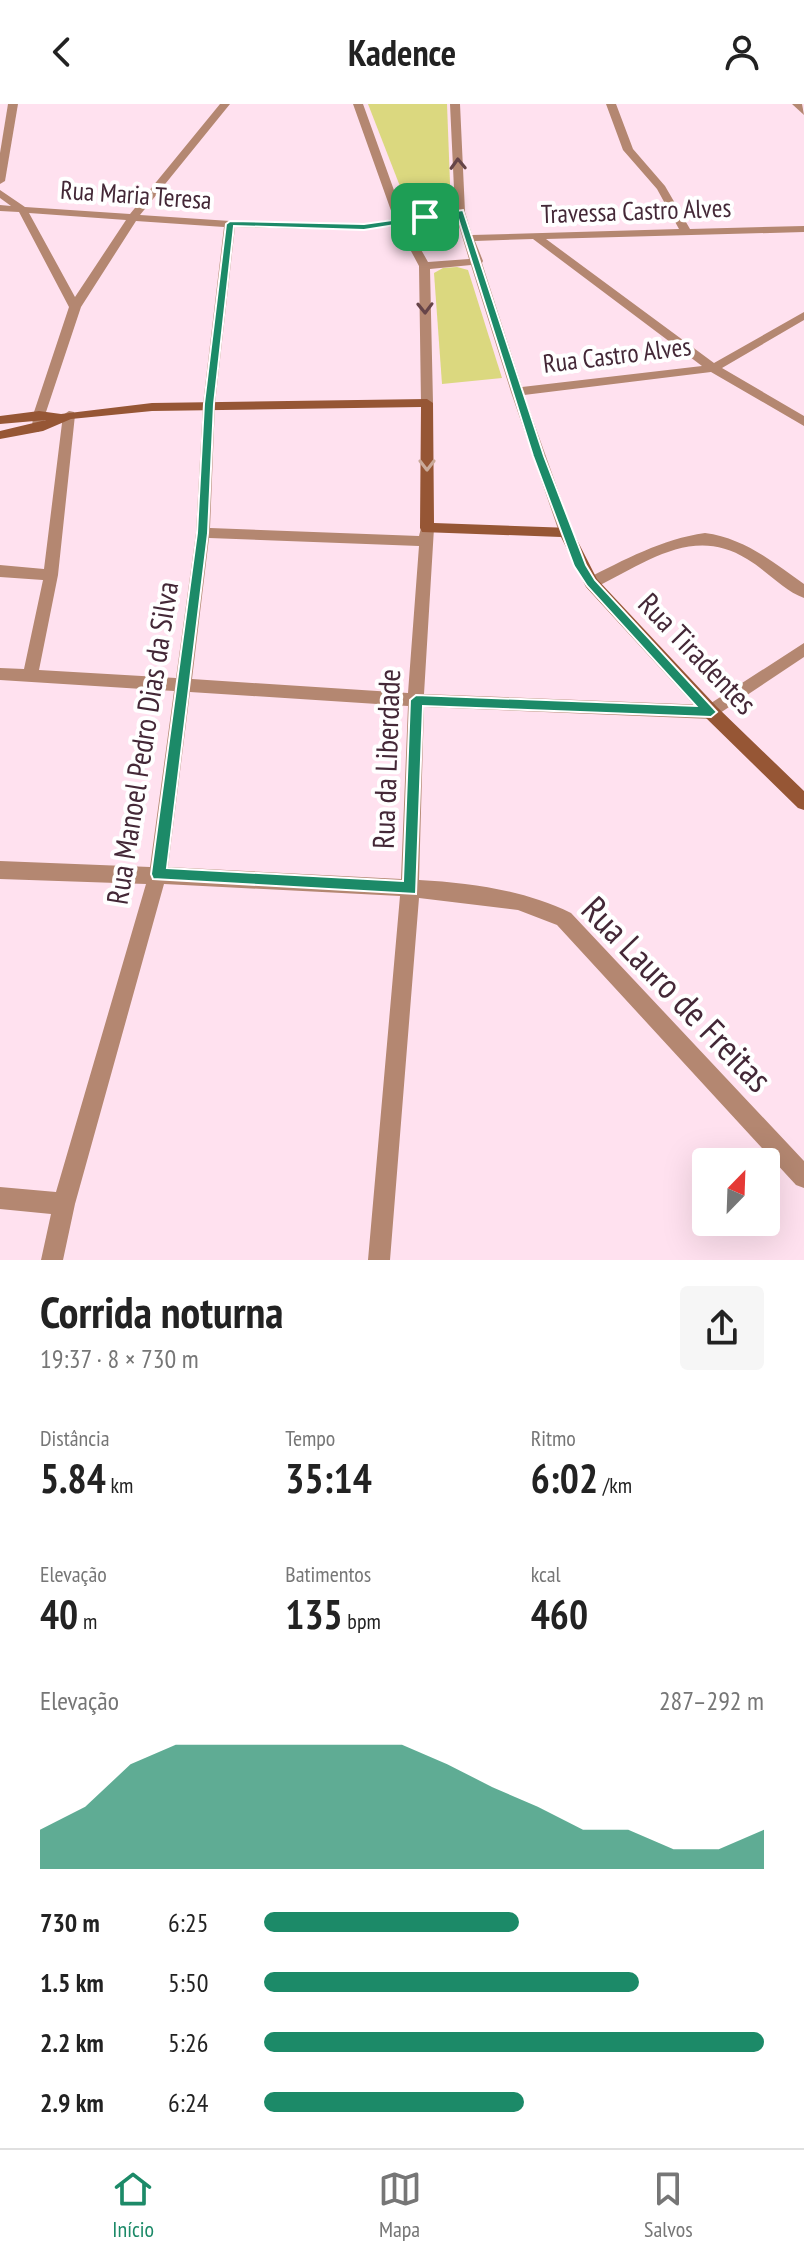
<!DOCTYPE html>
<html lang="pt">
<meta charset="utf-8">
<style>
body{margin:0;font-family:"PT Sans Narrow",sans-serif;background:#f6f6f6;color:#222;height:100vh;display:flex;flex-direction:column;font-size:30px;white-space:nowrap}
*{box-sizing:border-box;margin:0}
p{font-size:26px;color:#767676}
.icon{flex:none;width:44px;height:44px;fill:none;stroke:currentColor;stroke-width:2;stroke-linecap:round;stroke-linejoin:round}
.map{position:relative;height:1156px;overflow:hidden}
.drawer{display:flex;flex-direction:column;background:#fff;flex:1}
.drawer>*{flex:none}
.needle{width:52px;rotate:23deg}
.tools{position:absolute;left:692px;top:1044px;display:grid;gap:16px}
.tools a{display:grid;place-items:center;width:88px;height:88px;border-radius:8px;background:#fff;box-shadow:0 8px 32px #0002;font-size:40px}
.pin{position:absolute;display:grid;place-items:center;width:68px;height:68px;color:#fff;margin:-34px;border-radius:16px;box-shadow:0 4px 12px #0006}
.round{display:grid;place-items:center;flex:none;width:84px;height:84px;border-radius:8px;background:#f6f6f6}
.summary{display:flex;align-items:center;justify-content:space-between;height:136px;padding:0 40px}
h1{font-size:44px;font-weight:700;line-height:60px}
.metrics{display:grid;grid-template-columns:repeat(3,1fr);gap:12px;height:136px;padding:8px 40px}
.metrics div{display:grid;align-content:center}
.metrics b{font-size:40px;font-weight:700}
.metrics small{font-size:22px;font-weight:400}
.metrics p{font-size:22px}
.chart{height:224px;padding:16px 40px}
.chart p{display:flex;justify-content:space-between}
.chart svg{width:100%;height:144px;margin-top:8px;fill:#1c8a68;opacity:.7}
ul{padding:0 40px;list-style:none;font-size:26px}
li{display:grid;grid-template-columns:128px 96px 1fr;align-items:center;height:60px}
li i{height:20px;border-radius:10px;background:#1c8a68}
header{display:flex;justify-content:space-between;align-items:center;height:104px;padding:0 40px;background:#fff;font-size:36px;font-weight:700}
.tabs{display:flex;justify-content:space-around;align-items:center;height:112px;border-top:2px solid #e0e0e0;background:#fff;font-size:22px;color:#767676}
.tabs a{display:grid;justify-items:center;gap:4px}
.tabs .active{color:#1c8a68}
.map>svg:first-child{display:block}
</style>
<header><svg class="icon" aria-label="back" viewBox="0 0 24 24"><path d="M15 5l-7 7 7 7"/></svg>Kadence<svg class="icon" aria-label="person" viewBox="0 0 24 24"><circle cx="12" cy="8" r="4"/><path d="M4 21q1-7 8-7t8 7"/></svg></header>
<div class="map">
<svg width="804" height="1156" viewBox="0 0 804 1156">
<rect width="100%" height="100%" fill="#ffe1ef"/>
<g fill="#dbd87f">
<path d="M368,0H447L451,106L410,108Z"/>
<path d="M457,163L468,166L502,274L442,280L434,169L443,164Z"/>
</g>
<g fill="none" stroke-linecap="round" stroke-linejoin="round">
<g fill="#b48771" fill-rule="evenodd">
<path d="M8,0H18L5,77L0,80V49Z"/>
<path d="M220,0H230L140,111L230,117L364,120L394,115L353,0H363L404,114L455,106L450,0H460L465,108L472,131L679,125L657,85L623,46L606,0H616L633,45L665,82L690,125L804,122V128L546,135L714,259L804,208V216L722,264L804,312V322L711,268L524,291L573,428L566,433L559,428L511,288L471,161L430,165L433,299L427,303L421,299L419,162L397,121L364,126L235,123L215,300L210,424L419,432L422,420H432L434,424L424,590L708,601L804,539V553L711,615L424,603L419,776C472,779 523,786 571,809L804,1057V1084L796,1081L557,821L518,806L419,794L390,1156H368L400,792L164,780L75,1100L63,1156H41L51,1110L0,1105V1083L56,1088L146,780L0,775V757L150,763L174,587L0,576V564L24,565L43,476L0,473V461L44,465L63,311L69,307L74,308L75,311L58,471L39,566L176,574L196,429L203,300L224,123L136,117L81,203L45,311L44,324L38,328L32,324L33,311L69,203L19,108L0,107V101L11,102L0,94V86L25,103L130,110ZM29,109L126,116L75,193ZM456,112L469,155L428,158L406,119ZM533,135L702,262L522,283L482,159L483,157L475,137ZM209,434L419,442L408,589L192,575ZM190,588L408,602L401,775L168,763Z"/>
<path d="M792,0H802L804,11Z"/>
<path d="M705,429C744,434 773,458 804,480V494C783,486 766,466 747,455C693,421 646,459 596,483L591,485L584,479L586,475C624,456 662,435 705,429Z"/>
</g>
<path fill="#965635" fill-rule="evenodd" d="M427,295L433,299L434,419L571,424L597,475L717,603L804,687V706L798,704L705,613L586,483L561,433L422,428L420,424L421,303L152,307L71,315L43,327L0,335V327L46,316L0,320V312L39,307L61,310L152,299Z"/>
</g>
<defs><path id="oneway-chevron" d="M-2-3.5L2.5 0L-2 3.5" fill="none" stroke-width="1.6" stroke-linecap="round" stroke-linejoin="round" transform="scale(2)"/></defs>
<g stroke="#664448">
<use href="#oneway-chevron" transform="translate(458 60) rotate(-92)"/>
<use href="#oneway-chevron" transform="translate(425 204) rotate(89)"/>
</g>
<use stroke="#caaa9a" href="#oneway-chevron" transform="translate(427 361) rotate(90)"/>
<path fill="#1c8a68" stroke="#fff" stroke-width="2" fill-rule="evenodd" d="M463,106L544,352L586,461L595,476L717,608L711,613L423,602L416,790L153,775L151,770L197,429L204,300L226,120L230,117L364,120ZM457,111L533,352L574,462L587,482L696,602L416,591L410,596L403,777L167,764L208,429L214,300L234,122L364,126Z"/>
<g text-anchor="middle" stroke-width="8" stroke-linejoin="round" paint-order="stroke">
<g font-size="26" fill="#442837" stroke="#fff">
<text transform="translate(136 91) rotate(4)" y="9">Rua Maria Teresa</text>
<text transform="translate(636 107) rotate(-2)" y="9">Travessa Castro Alves</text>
<text transform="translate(617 251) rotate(-7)" y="9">Rua Castro Alves</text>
</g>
<g font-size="30" fill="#442837" stroke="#fff">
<text transform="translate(697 550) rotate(46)" y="10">Rua Tiradentes</text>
<text transform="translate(143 639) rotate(-81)" y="10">Rua Manoel Pedro Dias da Silva</text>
<text transform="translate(387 655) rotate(-88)" y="10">Rua da Liberdade</text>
</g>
<g font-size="36" fill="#442837" stroke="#fff">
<text transform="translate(677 890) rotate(46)" y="13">Rua Lauro de Freitas</text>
</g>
</g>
</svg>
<div class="tools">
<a><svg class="needle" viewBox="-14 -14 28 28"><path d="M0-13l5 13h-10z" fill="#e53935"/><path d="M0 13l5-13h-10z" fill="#767676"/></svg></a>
</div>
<div class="pin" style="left:425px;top:113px;background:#1e9e55"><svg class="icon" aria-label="arrive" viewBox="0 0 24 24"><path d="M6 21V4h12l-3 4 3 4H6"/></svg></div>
</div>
<section class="drawer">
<div class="summary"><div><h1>Corrida noturna</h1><p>19:37 · 8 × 730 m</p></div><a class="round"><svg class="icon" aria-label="share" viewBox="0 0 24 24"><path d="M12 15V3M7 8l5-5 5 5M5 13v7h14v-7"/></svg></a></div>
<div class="metrics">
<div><p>Distância</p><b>5.84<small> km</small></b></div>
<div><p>Tempo</p><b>35:14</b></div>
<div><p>Ritmo</p><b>6:02<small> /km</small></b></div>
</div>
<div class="metrics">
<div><p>Elevação</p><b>40<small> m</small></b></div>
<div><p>Batimentos</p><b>135<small> bpm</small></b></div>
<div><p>kcal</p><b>460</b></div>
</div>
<div class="chart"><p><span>Elevação</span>287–292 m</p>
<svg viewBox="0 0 160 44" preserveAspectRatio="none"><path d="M0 44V32L10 25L20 12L30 6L40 6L50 6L60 6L70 6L80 6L90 12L100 19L110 25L120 32L130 32L140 38L150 38L160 32V44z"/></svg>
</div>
<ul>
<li><b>730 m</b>6:25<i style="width:51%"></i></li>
<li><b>1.5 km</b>5:50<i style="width:75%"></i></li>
<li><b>2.2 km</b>5:26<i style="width:100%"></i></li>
<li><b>2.9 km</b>6:24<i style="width:52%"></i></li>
</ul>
</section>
<nav class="tabs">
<a class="active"><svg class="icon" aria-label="home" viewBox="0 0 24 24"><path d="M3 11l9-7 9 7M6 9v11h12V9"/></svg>Início</a>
<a><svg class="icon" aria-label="map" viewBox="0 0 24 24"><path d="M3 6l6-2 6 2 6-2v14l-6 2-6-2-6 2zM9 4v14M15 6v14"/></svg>Mapa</a>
<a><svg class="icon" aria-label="saved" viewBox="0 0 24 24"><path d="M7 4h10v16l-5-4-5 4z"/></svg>Salvos</a>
</nav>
